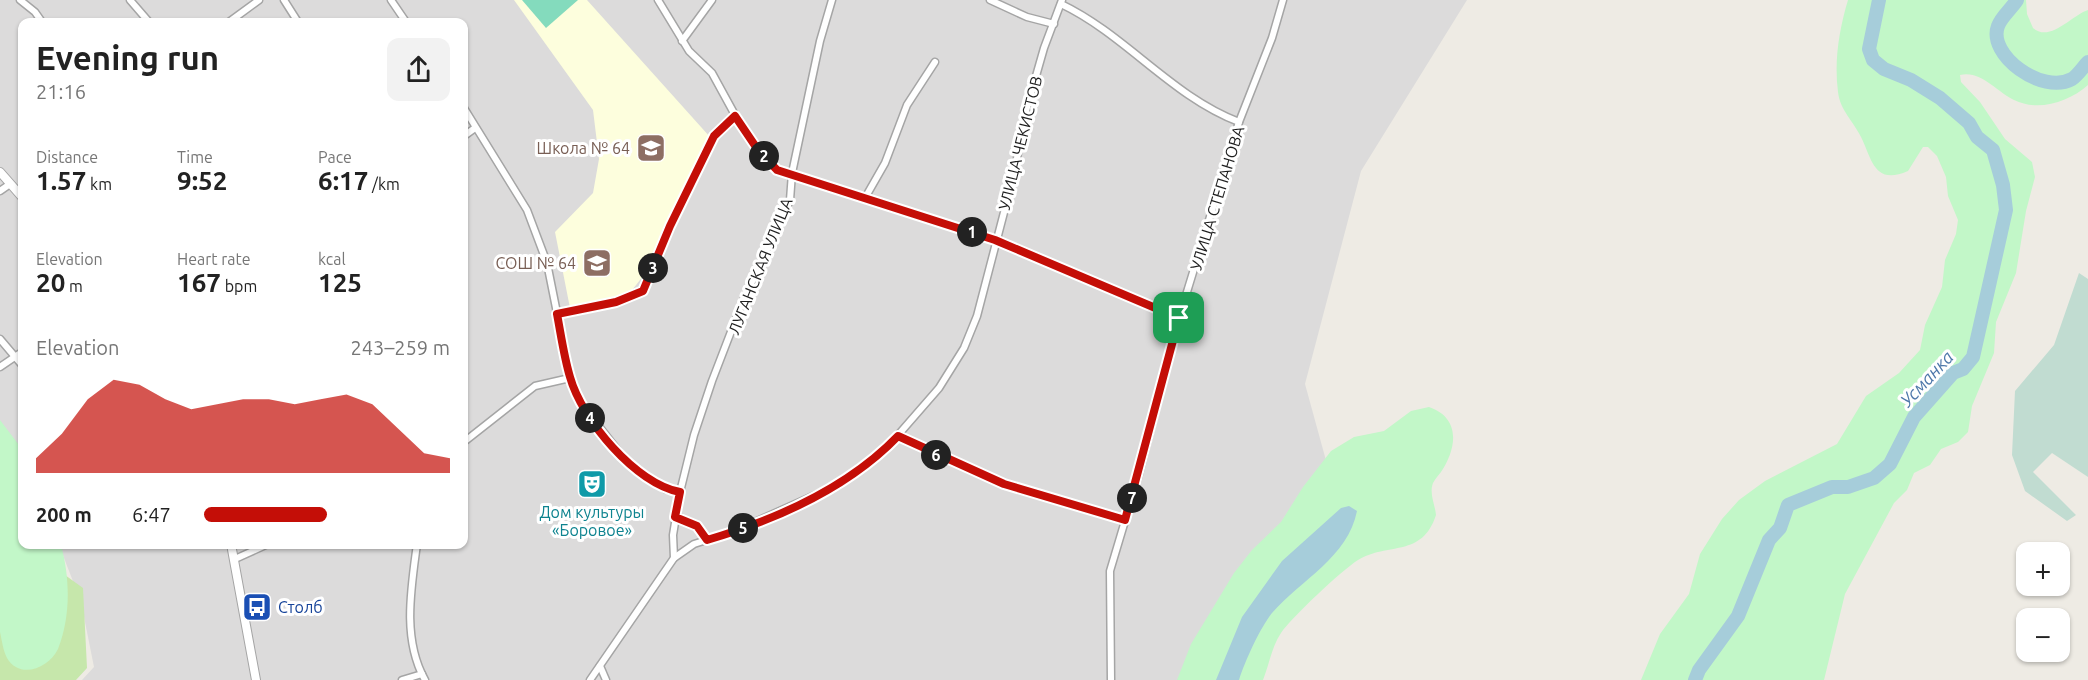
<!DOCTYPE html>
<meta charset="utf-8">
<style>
body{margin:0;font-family:Ubuntu,sans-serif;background:#f2f2f2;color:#222;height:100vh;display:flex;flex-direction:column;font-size:22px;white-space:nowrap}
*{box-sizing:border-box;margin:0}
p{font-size:20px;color:#767676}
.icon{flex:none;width:33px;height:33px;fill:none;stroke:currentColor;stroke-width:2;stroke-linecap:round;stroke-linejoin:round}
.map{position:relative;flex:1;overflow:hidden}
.panel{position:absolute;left:18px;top:18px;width:450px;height:531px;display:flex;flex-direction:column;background:#fff;border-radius:12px;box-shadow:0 2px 4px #0004}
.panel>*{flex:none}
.controls{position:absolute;left:2016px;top:542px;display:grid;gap:12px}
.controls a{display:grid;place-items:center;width:54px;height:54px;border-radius:12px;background:#fff;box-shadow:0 2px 4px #0004;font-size:30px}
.pin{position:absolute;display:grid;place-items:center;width:51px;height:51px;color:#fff;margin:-26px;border-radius:12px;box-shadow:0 3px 9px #0006}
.km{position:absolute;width:30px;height:30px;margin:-15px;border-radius:50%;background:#222;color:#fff;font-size:16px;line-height:30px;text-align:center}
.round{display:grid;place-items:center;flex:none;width:63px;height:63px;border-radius:12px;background:#f2f2f2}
.headline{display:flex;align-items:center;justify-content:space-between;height:102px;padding:0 18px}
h1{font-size:33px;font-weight:700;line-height:45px}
.metrics{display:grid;grid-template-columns:repeat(3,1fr);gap:9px;height:102px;padding:6px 18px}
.metrics div{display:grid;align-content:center}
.metrics b{font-size:26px;font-weight:700}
.metrics small{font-size:16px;font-weight:400}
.metrics p{font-size:16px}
.chart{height:168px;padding:12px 18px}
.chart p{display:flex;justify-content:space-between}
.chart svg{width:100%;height:108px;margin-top:6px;fill:#c40e07;opacity:.7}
ul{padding:0 18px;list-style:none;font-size:20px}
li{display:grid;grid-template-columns:96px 72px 1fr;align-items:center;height:45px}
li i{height:15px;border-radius:8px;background:#c40e07}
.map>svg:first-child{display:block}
</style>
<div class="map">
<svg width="2088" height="680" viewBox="0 0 2088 680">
<rect width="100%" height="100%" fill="#eeebe4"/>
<path fill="#dcdbdb" d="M0,0H1467L1361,171L1305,384L1330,475L1202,680H82L94,667L81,602L59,545L464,544V22H22V458L0,427Z"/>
<path fill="#fdfedd" d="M514,0H587L710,137L647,271L629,294L570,308L555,232L593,193L599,159L593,110Z"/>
<path fill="#c6e7ab" d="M0,490L22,544L83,588L87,668L76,680H0Z"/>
<path fill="#c1dcd1" d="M2079,273L2088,279V477L2052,453L2033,472L2076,515L2067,521L2025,491L2012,455L2015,391L2054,345Z"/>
<g fill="#c2f7c8">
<path d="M1848,0H2026L2027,14L2033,28C2050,43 2072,15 2088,10V85C2069,102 2038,112 2014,100C1997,92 1981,70 1960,75L1961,82L1980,102L2005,139L2032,162L2035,177L2026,211L2016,273L1996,322L1994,353L1972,406L1968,432L1958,442L1941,449L1930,465L1914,473L1907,490L1894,503L1845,594L1824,680H1641L1660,634L1689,594L1700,554L1722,519L1739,500L1765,481L1837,444L1866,396L1899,373L1920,350L1925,325L1942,287L1945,260L1956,234L1958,220L1948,196L1946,177L1937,156L1928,147H1923L1908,171C1874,186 1872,159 1861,137C1853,121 1840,110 1838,92C1834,61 1839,30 1848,0Z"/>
<path d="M1429,407C1461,418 1457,448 1441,472C1438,476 1435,479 1433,483C1429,494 1435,504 1436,515C1422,558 1388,542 1358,560C1342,570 1291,618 1281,633C1272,646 1269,665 1263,680H1177L1191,644L1234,573L1252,550L1281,522L1303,487L1331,451L1354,437L1384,431L1411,411Z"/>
<path d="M0,420L22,449V544L61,545C70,578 71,616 58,649C49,668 20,680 7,658C3,650 2,641 0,632Z"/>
</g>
<path fill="#84dbbd" d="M522,0H578L546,28Z"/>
<path fill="#a6cdda" d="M1349,506L1357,511C1348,557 1301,580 1272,613C1260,628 1245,661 1239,680H1216L1242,617L1282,561L1341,508Z"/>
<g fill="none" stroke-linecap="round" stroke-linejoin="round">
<g stroke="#a6cdda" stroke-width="14">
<path d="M2017,0C2012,8 2001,17 1998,26C1987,55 2042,95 2072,79C2078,75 2083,67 2088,62"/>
<path d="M1695,680L1699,670L1738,616L1769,540L1780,528L1788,505L1832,487H1848L1874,478L1890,464L1914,417L1953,373L1963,369L1973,357L2006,210L2003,185L1993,150L1977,137L1969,123L1940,98L1911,80L1884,69L1873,60L1869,49L1879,0"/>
</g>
<g stroke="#a5a5a5" stroke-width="9">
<g id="minor">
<path d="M20,0L35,12L42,22"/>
<path d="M130,0L149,22"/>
<path d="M284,0L298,22"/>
<path d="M391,0L406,22"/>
<path d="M658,0L689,51L712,73L735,115L758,150L777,170L995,240L1179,318"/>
<path d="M990,0L1027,17L1054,24"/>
<path d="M1061,4C1126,35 1171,96 1239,122"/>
<path d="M229,22L259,0"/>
<path d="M682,41L712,0"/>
<path d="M464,108L527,210L547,263L570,378L580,402L626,461L665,489L680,492L673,535L674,558L590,680"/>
<path d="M464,136L475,128"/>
<path d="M0,191L10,184"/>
<path d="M865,198L885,163L907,105L935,62"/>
<path d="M557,314L616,302L643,291L671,226L714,137L735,115"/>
<path d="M0,339L22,365"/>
<path d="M0,367L22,352"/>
<path d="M898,436L1004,484L1125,520"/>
<path d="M464,442L535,386L570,378"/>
<path d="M680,492L694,435L712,381L742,303L790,200L792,173L820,41L832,0"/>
<path d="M675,517L697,526L707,540"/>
<path d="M417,544C411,589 402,639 425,680"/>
<path d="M674,558L694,544L735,531L833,487L885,450L939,388L964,348L977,316L1014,174L1026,111L1044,48L1062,0"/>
<path d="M235,559L268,544"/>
<path d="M600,666L606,680"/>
<path d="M402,680L422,674"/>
<path d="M1111,680L1110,571L1139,474L1179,318L1239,122L1272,38L1283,0"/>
</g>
</g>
<g stroke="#a5a5a5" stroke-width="10">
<g id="tertiary">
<path d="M0,172L22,197"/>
<path d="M231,544L256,680"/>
</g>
</g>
<use href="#minor" stroke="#fff" stroke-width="6"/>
<use href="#tertiary" stroke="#fff" stroke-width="8"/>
</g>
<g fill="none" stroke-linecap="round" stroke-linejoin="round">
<g stroke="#fff" stroke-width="12">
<path id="route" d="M735,116L758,150L777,170L995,240L1179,318L1125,520L1004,484L898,436C848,488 775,520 707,540L697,526L675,517L680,492C636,484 582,420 570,377C564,357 561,335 557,314L616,302L643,291L670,226L714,136Z"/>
</g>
<use href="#route" stroke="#c40e07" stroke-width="8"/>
</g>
<defs>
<g id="school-square" transform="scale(1.5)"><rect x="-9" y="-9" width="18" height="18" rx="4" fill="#8d6e63" stroke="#fff"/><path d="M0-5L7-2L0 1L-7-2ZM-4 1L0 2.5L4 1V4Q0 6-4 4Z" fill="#fff"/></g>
<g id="theatre-square" transform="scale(1.5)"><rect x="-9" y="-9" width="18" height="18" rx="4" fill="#0f9aa8" stroke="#fff"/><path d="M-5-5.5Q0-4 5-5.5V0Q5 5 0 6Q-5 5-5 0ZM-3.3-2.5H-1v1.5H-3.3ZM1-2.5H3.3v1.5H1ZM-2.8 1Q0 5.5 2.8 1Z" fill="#fff"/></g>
<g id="bus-square" transform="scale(1.5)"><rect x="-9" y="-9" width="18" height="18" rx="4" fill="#1a4fb4" stroke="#fff"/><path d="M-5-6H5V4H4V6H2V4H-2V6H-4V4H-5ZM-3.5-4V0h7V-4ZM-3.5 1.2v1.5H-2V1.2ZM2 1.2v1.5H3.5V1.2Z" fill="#fff"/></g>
</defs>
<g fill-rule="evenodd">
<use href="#school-square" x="651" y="148"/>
<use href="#school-square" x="597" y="263"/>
<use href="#theatre-square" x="592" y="484"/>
<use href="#bus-square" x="257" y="607"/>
</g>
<g text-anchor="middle" stroke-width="6" stroke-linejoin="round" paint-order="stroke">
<g font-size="16" fill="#1e1e1e" stroke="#fff">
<text transform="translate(1020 143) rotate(-76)" y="6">УЛИЦА ЧЕКИСТОВ</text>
<text transform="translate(1217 198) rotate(-73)" y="6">УЛИЦА СТЕПАНОВА</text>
<text transform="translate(760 266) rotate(-68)" y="6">ЛУГАНСКАЯ УЛИЦА</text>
</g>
<g font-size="16" fill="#785e54" stroke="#fff" text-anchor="end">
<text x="630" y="154">Школа № 64</text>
<text x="576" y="269">СОШ № 64</text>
</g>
<g font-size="16" fill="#0d838f" stroke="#fff">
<text x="592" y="518">Дом культуры<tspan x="592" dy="18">«Боровое»</tspan></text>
</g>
<g font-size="16" fill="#164399" stroke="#fff" text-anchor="start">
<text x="278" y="613">Столб</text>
</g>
<g font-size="18" font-style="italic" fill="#4e78aa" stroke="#fff">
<text transform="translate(1927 379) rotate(-47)" y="6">Усманка</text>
</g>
</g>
</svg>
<div class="controls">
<a>+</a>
<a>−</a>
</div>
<div class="pin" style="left:1179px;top:318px;background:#1e9e55"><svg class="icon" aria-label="arrive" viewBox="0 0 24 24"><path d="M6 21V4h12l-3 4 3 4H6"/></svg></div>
<b class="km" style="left:972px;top:232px">1</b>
<b class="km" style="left:764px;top:156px">2</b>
<b class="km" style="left:653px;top:268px">3</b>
<b class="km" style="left:590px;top:418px">4</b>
<b class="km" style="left:743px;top:528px">5</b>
<b class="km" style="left:936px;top:455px">6</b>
<b class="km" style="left:1132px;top:498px">7</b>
<section class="panel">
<div class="headline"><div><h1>Evening run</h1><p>21:16</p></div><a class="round"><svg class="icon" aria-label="share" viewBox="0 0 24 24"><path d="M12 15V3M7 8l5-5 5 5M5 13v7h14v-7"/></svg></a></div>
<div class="metrics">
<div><p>Distance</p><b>1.57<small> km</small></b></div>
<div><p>Time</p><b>9:52</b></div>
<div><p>Pace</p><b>6:17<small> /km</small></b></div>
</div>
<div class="metrics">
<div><p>Elevation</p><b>20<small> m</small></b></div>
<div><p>Heart rate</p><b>167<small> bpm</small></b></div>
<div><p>kcal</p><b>125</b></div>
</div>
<div class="chart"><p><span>Elevation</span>243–259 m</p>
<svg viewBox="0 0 160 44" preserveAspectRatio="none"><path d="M0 44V38L10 28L20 14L30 6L40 8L50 14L60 18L70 16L80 14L90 14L100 16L110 14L120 12L130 16L140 26L150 36L160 38V44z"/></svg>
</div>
<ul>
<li><b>200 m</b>6:47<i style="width:50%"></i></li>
</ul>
</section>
</div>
